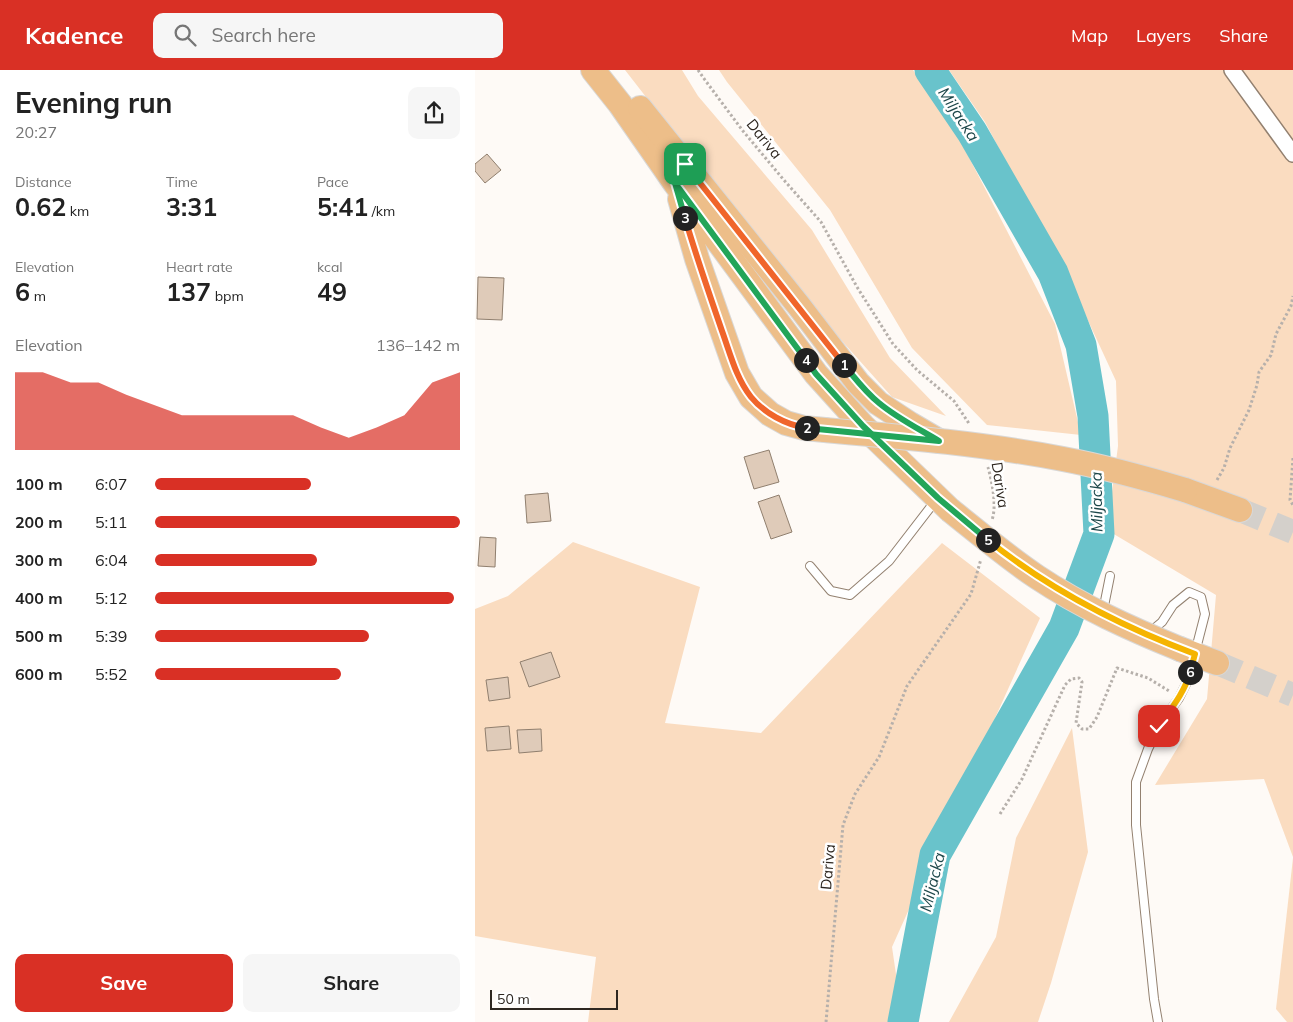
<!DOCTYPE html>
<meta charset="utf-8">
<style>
body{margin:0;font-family:Mulish,sans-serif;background:#f6f6f6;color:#222;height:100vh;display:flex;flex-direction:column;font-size:19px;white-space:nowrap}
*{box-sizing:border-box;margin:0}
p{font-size:16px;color:#767676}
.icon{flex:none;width:28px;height:28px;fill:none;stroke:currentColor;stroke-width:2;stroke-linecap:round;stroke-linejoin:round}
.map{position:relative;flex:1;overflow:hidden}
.sheet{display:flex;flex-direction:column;background:#fff;width:475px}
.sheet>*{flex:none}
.scale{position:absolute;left:15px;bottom:12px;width:128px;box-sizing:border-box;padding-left:5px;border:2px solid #2e2720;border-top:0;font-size:14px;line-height:18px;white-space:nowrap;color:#2e2720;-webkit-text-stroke:4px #fff;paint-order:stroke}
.pin{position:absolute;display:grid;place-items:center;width:42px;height:42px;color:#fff;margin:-21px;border-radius:10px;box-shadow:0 2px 8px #0006}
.km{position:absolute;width:25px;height:25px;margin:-12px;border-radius:50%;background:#222;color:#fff;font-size:14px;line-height:25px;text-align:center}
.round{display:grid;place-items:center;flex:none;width:52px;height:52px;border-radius:10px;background:#f6f6f6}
.head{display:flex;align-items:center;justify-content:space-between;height:85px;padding:0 15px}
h1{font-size:28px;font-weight:700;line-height:38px}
.stats{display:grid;grid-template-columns:repeat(3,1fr);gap:8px;height:85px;padding:5px 15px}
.stats div{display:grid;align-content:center}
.stats b{font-size:25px;font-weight:700}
.stats small{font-size:14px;font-weight:400}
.stats p{font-size:14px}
.chart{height:140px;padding:10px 15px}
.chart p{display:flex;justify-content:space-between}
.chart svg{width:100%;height:90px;margin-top:5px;fill:#d93025;opacity:.7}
.button{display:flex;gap:10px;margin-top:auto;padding:10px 15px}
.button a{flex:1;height:58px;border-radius:10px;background:#d93025;color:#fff;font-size:20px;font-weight:700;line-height:58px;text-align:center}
.button a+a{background:#f6f6f6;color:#222}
ul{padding:0 15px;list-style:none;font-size:16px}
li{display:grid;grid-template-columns:80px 60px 1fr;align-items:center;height:38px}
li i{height:12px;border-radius:6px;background:#d93025}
header{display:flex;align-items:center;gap:30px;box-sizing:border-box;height:70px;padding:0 25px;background:#d93025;color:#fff}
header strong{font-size:24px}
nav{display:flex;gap:28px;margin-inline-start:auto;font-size:18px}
.search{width:350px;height:45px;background:#f6f6f6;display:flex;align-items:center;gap:12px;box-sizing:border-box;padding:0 18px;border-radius:10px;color:#767676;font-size:19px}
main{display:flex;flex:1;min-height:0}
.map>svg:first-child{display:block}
</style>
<header>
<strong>Kadence</strong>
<div class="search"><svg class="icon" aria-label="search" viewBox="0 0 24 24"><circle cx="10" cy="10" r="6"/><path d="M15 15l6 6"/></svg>Search here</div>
<nav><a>Map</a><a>Layers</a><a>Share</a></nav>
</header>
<main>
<section class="sheet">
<div class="head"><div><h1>Evening run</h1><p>20:27</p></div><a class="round"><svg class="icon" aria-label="share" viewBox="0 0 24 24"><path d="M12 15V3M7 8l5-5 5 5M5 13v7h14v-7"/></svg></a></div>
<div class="stats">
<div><p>Distance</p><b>0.62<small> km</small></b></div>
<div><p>Time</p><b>3:31</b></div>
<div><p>Pace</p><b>5:41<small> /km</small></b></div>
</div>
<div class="stats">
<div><p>Elevation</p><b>6<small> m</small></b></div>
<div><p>Heart rate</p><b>137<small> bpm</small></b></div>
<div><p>kcal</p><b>49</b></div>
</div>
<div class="chart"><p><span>Elevation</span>136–142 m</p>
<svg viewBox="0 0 160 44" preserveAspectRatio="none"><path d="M0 44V6L10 6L20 11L30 11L40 17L50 22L60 27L70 27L80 27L90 27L100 27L110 33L120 38L130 33L140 27L150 11L160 6V44z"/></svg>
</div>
<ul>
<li><b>100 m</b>6:07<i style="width:51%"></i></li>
<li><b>200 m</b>5:11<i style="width:100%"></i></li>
<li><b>300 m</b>6:04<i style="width:53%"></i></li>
<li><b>400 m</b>5:12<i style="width:98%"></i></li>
<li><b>500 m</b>5:39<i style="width:70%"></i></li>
<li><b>600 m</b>5:52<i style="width:61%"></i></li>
</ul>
<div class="button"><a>Save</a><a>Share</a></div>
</section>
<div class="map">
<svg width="818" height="952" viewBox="0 0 818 952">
<rect width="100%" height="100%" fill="#fefaf6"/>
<g fill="#fadcc0">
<path d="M150,0H207L223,26L337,160L415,288L471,346L417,327L359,262L248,126Z"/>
<path d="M244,0H438L485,70L580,254L606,365L512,355L437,278L355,140L252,12Z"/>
<path d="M474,0H818V787L789,709L680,715L732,629L741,525L632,460L643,376L641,311L597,216L510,52Z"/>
<path d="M98,472L225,517L190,653L286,663L467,473L565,548L417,877L428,952H113L121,887L0,866V539L33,526Z"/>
<path d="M597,658L613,782L576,913L563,952H474L521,867L541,768Z"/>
<path d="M818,788V952H812L801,939Z"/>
</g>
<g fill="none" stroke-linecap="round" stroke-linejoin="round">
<path stroke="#69c3cb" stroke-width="31" d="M428,952L460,785L589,558L624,464L618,346L606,275L578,203L497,62L455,0"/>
</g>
<g fill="#dfcbb9" stroke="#907f6e">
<path d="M12,84L26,100L10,113L0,101V94Z"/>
<path d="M3,207L29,208L27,250L2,249Z"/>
<path d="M294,380L304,412L279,419L269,387Z"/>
<path d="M73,423L76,451L52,453L50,425Z"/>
<path d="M304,425L317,462L296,469L283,432Z"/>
<path d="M5,467L21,468L20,497L3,496Z"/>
<path d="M76,582L85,607L54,617L45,592Z"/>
<path d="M33,607L35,628L14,631L11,610Z"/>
<path d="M34,656L36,679L12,681L10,658Z"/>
<path d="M66,659L67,681L44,683L42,660Z"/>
</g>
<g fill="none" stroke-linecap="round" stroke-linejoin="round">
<g stroke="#d4d0cb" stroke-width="24" stroke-dasharray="24 12" stroke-linecap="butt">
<path d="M765,440L818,462"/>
<path d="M742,593L818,625"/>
</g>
<g stroke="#938170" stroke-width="10">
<g id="service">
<path d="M335,496L356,521L375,525L414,491L461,430"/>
<path d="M628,541L635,506"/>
<path d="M675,562L687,552L698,535L714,522L726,527L730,544L713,610L704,628L684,656L673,679L661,712V755L679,929L683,952"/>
</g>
</g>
<g stroke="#938170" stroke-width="18">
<path id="minor" d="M757,0L818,84"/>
</g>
<g stroke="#d9d8d7" stroke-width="26">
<g id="primary">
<path d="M118,0L145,34L200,113L341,304L388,356L475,440"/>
<path d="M165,38L324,236L383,313L403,333L435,354L464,371"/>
<path d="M205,129L222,189L262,303L276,327L295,344L311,353L329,358L350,360"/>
<path d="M710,420L765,440"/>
<path d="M705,579L742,593"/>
</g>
</g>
<g stroke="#b6b0ab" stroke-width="3" stroke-dasharray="2.5 2.5" stroke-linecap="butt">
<path d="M223,0L230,10L268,61L308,109L346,152L382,217L418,274L442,300L479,331L495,355"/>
<path d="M818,388L815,430L818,435"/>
<path d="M513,397C517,412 522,435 517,450"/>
<path d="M742,410L749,398L755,378L774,340L782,315L784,302L796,285L801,264L816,236L818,226"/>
<path d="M525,744L547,709L590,615L596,609L604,608L607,612L601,653L607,659H614L622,647L642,598L673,608L694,621"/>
<path d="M351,952L368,755L380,724L404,687L432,616L496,524L506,489"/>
</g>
<use href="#service" stroke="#fff" stroke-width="8"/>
<use href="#minor" stroke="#fff" stroke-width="15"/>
<use href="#primary" stroke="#edbe89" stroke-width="24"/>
<g stroke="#d9d8d7" stroke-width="26" stroke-linecap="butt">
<g id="primary-bridge">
<path d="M350,360C429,367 510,374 588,389C630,397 670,408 710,420"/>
<path d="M475,440C504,463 532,487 562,507C607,537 656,559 705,579"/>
</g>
</g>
<use href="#primary-bridge" stroke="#edbe89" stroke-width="24"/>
</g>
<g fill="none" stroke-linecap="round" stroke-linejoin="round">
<g stroke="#fff" stroke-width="10">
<path id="split-1" d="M210,94L369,295"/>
</g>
<g stroke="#fff" stroke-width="10">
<path id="split-2" d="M332,358L464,371C444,359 422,348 404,333C390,322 380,308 369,295"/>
</g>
<g stroke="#fff" stroke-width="10">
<path id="split-3" d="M210,148C221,186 234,223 247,261C255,283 261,308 276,327C289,343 311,355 332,358"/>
</g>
<g stroke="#fff" stroke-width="10">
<path id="split-4" d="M210,148L200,113L331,290"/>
</g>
<g stroke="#fff" stroke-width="10">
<path id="split-5" d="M331,290L341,304L388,356L463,428L513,470"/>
</g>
<g stroke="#fff" stroke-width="10">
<path id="split-6" d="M513,470C575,520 645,556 720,584L715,602"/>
</g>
<g stroke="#fff" stroke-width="10">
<path id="split-7" d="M684,656C696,639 710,622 715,602"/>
</g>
<use href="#split-1" stroke="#f0652b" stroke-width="6"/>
<use href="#split-2" stroke="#22a559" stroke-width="6"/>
<use href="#split-3" stroke="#f0652b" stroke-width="6"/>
<use href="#split-4" stroke="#22a559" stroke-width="6"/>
<use href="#split-5" stroke="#22a559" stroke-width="6"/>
<use href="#split-6" stroke="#f5b400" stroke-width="6"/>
<use href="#split-7" stroke="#f5b400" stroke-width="6"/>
</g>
<g text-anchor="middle" stroke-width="5" stroke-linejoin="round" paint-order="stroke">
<g font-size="15" fill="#2e2720" stroke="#fff">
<text transform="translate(289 69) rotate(51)" y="5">Dariva</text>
<text transform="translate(525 415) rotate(81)" y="5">Dariva</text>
<text transform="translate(353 797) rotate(-85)" y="5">Dariva</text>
</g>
<g font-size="16" font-style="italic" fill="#1d474a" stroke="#fff">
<text transform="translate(484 44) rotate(57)" y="6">Miljacka</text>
<text transform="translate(621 432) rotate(-91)" y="6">Miljacka</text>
<text transform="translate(457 812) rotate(-76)" y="6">Miljacka</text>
</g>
</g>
</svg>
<div class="scale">50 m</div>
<div class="pin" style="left:210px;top:94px;background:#1e9e55"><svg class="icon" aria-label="arrive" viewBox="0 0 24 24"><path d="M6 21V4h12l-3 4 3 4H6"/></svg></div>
<div class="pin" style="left:684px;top:656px;background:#d93025"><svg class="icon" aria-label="check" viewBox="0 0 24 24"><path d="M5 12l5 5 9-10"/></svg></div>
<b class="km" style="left:369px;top:295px">1</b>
<b class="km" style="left:332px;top:358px">2</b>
<b class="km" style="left:210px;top:148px">3</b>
<b class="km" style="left:331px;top:290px">4</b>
<b class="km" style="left:513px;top:470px">5</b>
<b class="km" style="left:715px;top:602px">6</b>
</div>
</main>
